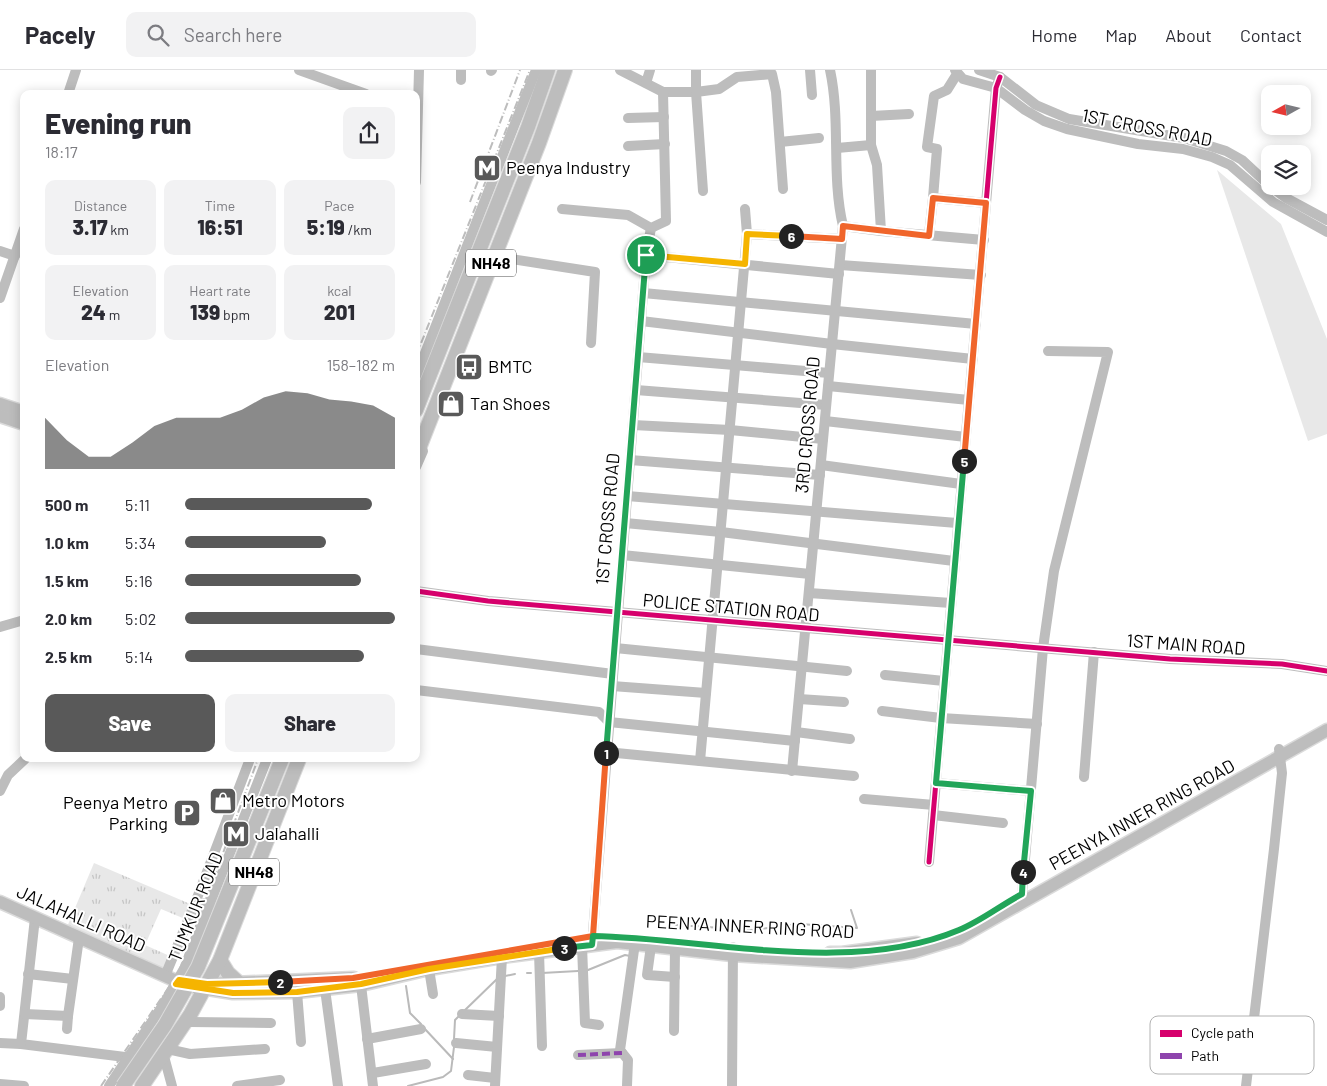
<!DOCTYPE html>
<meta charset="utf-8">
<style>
body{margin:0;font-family:Barlow,sans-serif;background:#f2f2f3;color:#2b2b33;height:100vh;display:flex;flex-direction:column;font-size:19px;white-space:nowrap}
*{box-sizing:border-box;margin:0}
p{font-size:16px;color:#7c7c81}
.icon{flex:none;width:28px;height:28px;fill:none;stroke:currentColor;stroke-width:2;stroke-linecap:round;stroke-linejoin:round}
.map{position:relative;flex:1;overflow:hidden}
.sheet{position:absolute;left:20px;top:20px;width:400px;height:672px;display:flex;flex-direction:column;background:#fff;border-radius:10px;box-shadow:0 2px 12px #0003}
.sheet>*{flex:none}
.needle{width:32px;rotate:262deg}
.tools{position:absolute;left:1261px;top:15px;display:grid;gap:10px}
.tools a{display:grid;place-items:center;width:50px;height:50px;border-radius:10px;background:#fff;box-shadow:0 2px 12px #0003;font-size:25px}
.pin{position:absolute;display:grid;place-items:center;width:42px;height:42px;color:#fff;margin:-21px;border:2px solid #fff;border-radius:50%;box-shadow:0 1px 5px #0007}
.km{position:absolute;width:25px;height:25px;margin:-12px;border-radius:50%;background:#222;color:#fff;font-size:14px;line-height:25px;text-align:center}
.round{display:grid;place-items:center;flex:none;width:52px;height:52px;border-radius:10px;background:#f2f2f3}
.head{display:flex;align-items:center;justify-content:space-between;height:85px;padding:0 25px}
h1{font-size:28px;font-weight:800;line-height:38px}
.figures{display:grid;grid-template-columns:repeat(3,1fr);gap:8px;height:85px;padding:5px 25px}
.figures div{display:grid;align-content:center;border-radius:10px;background:#f2f2f3;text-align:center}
.figures b{font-size:21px;font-weight:800}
.figures small{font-size:14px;font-weight:400}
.figures p{font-size:14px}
.chart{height:140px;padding:10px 25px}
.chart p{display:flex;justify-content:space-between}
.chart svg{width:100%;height:90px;margin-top:5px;fill:#595959;opacity:.7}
.cta{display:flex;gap:10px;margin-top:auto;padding:10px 25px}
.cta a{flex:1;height:58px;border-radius:10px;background:#595959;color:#fff;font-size:20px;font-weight:800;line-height:58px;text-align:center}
.cta a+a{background:#f2f2f3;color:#2b2b33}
ul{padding:0 25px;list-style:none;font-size:16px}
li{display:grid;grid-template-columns:80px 60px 1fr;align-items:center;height:38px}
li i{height:12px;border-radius:6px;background:#595959}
header{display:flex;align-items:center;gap:30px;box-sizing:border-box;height:70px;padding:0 25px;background:#fff;border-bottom:1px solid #e1e1e2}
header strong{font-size:24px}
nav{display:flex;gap:28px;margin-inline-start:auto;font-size:18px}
.search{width:350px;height:45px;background:#f2f2f3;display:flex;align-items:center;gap:12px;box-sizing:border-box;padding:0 18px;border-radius:10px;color:#7c7c81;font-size:19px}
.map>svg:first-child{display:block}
</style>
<header>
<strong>Pacely</strong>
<div class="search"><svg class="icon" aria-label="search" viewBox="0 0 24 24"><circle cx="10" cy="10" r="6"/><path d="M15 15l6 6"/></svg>Search here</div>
<nav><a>Home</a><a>Map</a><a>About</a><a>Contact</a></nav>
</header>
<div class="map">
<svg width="1327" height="1016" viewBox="0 0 1327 1016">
<defs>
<pattern id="grass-tufts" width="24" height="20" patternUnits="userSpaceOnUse" patternTransform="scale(1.25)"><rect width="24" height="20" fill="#e8e8e8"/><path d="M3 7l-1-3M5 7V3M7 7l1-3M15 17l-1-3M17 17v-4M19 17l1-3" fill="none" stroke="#c5c5c5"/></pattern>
</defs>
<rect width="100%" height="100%" fill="#fff"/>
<path fill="url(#grass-tufts)" d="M94,793L195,836L190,851L161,839L145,875L172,887L167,900L67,857Z"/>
<path fill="#e8e8e8" d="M1217,100L1281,154L1327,269V364L1308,371Z"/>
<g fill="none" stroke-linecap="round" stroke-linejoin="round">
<g stroke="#bababa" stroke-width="2">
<path d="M676,855L753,860L800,854L857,858L851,840"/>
<path d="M588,900L625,885L630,886"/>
<path d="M527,903H531"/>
<path d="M542,903L578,901"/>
<path d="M505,906L515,904"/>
<path d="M406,916L410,943L421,954"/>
<path d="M464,941L497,909"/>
<path d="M424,958L453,989"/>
<path d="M454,969L455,950L459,946"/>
<path d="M408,1016L443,1007L451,1001L454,977"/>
</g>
<g stroke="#dbdbdb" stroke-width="15">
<g id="major">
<path d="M0,334L24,342"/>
<path d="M0,346L24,354"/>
<path d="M0,832L174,910"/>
<path d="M830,883H842L917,873"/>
<path d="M174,910L176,914L233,923L297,922L361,915L429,899L502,887L617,872L732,885L850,892L913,882L959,868L1327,660"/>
<path d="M209,914L354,908"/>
</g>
</g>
<g stroke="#dbdbdb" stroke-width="16">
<g id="highway">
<path d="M416,340L528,57L548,0"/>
<path d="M416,386L539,73L565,0"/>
<path d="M220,890L228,903L239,913"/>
<path d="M142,1016L190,945L220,890L299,689"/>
</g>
</g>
<g stroke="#bdbdbd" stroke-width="10">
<path d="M299,0L366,24"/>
<path d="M461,0V10"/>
<path d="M620,0L663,22H696L703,121"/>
<path d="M696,0V22L719,19L737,7L772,4L776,22L783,119"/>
<path d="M810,0L812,25"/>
<path d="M871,0V75L877,95L881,161"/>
<path d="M955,0L963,9L996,18L1025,40L1044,51L1067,59L1138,74L1183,79L1212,87L1230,95L1273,132L1327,162"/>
<path d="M979,0L1000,7L1036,35L1069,49L1184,68L1226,81L1242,90L1270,116"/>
<path d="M491,1L492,0"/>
<path d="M957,4L947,20L934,26L927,77L937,79L933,128L986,133"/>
<path d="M646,13L650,0"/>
<path d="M68,24L76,0"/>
<path d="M871,46L909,44"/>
<path d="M628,48L664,47"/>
<path d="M780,72L819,68"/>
<path d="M628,76L665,74"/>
<path d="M837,78L871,75"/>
<path d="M416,112L419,0"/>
<path d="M1270,116L1286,128L1327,150"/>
<path d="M562,139L628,145L651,158L666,151L663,22"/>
<path d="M843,156L881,161L984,170"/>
<path d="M747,164L842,169"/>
<path d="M929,165L933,128"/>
<path d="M0,181L15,186"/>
<path d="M646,185L839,204"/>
<path d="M498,187L595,202L591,273"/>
<path d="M840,195L981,205"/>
<path d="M643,223L976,254"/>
<path d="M0,228L24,159"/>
<path d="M641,251L832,274L973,289"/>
<path d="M638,287L829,303"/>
<path d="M416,306L536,0"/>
<path d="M828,316L969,330"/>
<path d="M636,320L826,335"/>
<path d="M825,351L966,367"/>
<path d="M633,355L730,360L823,369"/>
<path d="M630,390L820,405"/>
<path d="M821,395L961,414"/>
<path d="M416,397L423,381"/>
<path d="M627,426L957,453"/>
<path d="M625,453L721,462L954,491"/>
<path d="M622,485L810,504"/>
<path d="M416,521L488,531L1170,589L1282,594L1327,601"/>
<path d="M809,523L951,533"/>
<path d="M0,557L24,550"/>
<path d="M615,578L847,601"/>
<path d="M416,579L613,604"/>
<path d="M885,605L944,611"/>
<path d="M612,616L706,623"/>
<path d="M416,620L599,642L609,652L795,671"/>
<path d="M799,629L844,632"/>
<path d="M882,641L941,648L1037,654"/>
<path d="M796,662L850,669"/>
<path d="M606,682L854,706"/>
<path d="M700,691L747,164L745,139"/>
<path d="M792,701L843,156C831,105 841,51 830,0"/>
<path d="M1084,707L1094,582"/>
<path d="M936,713L1031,721"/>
<path d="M0,721L8,705L25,689"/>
<path d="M864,729L934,735"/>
<path d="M933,745L1003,753"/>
<path d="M929,792L996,18L1000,7"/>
<path d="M1022,824L1043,578L1054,501L1108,282L1048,281"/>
<path d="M194,836L250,689"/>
<path d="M35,848L21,974L133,988"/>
<path d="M592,875L646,185L651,158"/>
<path d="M582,876L585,953L599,955"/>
<path d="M651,876L647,905L675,907"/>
<path d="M539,882L542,976"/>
<path d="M429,899L433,924"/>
<path d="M28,904L73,909"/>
<path d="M165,906L194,836L204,833L210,835"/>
<path d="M361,915L373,1016"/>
<path d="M325,919L338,1016"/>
<path d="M297,922L301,972"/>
<path d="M0,927V936"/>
<path d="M25,944L68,946L79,868"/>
<path d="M462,944L499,946"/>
<path d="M190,952L271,953"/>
<path d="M67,959L68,946"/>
<path d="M674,961L675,879"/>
<path d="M367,969L421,959"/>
<path d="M0,973L21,974"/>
<path d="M456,973L497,977"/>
<path d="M172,980L190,984L265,979"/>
<path d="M578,985L622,983"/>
<path d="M165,990L172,1016"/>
<path d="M373,1003L426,994"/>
<path d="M468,1005L495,1008"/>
<path d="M0,1014L24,1016"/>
<path d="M109,1016L163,935L185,897L267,689"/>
<path d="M237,1016L280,1010"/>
<path d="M495,1016L502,887"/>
<path d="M627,1016L628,990L620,980L635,873"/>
<path d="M732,1016L733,877"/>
<path d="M1246,1016L1274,779L1282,703L1279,679"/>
</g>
<use href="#major" stroke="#bdbdbd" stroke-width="12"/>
<use href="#highway" stroke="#bdbdbd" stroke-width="14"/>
<g stroke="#bdbdbd" stroke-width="2" stroke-dasharray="8 2.5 1 2.5" stroke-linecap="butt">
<path d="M470,132L520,0"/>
<path d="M416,286L530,0"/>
<path d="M101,1016L178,904L258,689"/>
<path d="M112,1016L186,907L240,765L254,721"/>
</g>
<g stroke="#dbdbdb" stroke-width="16" stroke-linecap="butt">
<path id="highway-bridge" d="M123,1016L165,955L198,897L282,689"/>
</g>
<use href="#highway-bridge" stroke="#bdbdbd" stroke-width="14"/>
<path stroke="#8e44ad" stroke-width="4" stroke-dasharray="8 4" stroke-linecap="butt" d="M578,985L622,983"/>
<g stroke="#fff" stroke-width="8">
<g id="cycleway">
<path d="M416,521L488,531L1170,589L1282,594L1327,601"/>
<path d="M929,792L996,18L1000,7"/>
</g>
</g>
<use href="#cycleway" stroke="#d6006c" stroke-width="5"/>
</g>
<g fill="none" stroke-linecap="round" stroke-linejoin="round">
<g stroke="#fff" stroke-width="10">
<path id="split-1" d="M606,683L646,185"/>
</g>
<g stroke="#fff" stroke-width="10">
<path id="split-2" d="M280,912L353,908L593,866L606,683"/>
</g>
<g stroke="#fff" stroke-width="10">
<path id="split-3" d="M280,912L207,914L179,910L176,914L233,923L297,922L361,914L429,899L564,878"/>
</g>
<g stroke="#fff" stroke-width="10">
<path id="split-4" d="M564,878L592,875L593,866C707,868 850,906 959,860C981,851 1001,835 1022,824L1023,802"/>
</g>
<g stroke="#fff" stroke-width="10">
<path id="split-5" d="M964,391L936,713L1031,721L1023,802"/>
</g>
<g stroke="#fff" stroke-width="10">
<path id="split-6" d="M791,166L842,169L843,156L929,166L933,128L986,133L964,391"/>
</g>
<g stroke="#fff" stroke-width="10">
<path id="split-7" d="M646,185L745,194L747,164L791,166"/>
</g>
<use href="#split-1" stroke="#22a559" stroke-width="6"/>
<use href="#split-2" stroke="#f0652b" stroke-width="6"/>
<use href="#split-3" stroke="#f5b400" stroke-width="6"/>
<use href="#split-4" stroke="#22a559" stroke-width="6"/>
<use href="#split-5" stroke="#22a559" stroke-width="6"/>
<use href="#split-6" stroke="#f0652b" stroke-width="6"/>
<use href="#split-7" stroke="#f5b400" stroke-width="6"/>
</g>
<defs>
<g id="metro-square" transform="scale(1.4375)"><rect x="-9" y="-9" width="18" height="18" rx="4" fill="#595959" stroke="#fff"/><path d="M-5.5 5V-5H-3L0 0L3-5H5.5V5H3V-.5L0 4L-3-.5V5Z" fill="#fff"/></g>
<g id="bus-square" transform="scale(1.4375)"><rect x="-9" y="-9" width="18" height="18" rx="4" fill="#595959" stroke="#fff"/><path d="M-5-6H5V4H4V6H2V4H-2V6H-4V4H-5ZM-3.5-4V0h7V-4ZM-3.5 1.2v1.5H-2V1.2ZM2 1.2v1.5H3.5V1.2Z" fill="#fff"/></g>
<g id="shop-square" transform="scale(1.4375)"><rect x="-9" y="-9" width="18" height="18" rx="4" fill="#595959" stroke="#fff"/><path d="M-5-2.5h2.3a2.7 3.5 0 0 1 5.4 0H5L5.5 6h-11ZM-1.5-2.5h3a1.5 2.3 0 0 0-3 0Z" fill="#fff"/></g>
<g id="parking-square" transform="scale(1.4375)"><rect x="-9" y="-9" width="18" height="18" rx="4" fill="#595959" stroke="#fff"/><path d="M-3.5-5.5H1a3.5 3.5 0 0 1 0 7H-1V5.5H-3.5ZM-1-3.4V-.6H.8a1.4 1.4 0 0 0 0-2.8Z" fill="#fff"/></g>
</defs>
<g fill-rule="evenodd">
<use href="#metro-square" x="487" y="98"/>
<use href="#bus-square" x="469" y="297"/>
<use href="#shop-square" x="451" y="334"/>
<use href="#shop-square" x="223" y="731"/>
<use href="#parking-square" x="187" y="743"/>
<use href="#metro-square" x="236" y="764"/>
</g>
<g text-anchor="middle" stroke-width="4" stroke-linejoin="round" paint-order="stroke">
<g fill="#fff" stroke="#4c4c4c" stroke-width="1">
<rect x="466" y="179.5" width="50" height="27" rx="4"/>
<rect x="229" y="788.5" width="50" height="27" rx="4"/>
</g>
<g font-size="16" font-weight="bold" fill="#000">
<text x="491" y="199">NH48</text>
<text x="254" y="808">NH48</text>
</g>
<g font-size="18" fill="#000" stroke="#fff">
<text transform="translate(1147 58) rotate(11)" y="6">1ST CROSS ROAD</text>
<text transform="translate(808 355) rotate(-85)" y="6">3RD CROSS ROAD</text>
<text transform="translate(608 449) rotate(-85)" y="6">1ST CROSS ROAD</text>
<text transform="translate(731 538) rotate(5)" y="6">POLICE STATION ROAD</text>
<text transform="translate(1186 575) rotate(4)" y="6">1ST MAIN ROAD</text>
<text transform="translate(1142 745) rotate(-29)" y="6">PEENYA INNER RING ROAD</text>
<text transform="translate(196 837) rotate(-68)" y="6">TUMKUR ROAD</text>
<text transform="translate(81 849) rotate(24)" y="6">JALAHALLI ROAD</text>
<text transform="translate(750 857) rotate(3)" y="6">PEENYA INNER RING ROAD</text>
</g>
<g font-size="18" fill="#000" stroke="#fff" text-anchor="start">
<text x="506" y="104">Peenya Industry</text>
<text x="488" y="303">BMTC</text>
<text x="470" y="340">Tan Shoes</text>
<text x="242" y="737">Metro Motors</text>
<text x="168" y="739" text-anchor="end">Peenya Metro<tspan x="168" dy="21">Parking</tspan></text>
<text x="255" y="770">Jalahalli</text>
</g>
</g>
<rect x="1150" y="946" width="164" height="58" rx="8" fill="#fff" stroke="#b2b2b2" stroke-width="1"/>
<rect x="1160" y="960" width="22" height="7" fill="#d6006c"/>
<rect x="1160" y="983" width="22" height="6" fill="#8e44ad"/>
<g font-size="14" fill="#000">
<text x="1191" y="968">Cycle path</text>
<text x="1191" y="991">Path</text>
</g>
</svg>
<div class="tools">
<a><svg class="needle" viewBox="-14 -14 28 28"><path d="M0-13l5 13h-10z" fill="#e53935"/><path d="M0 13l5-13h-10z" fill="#7c7c81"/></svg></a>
<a><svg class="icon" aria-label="layers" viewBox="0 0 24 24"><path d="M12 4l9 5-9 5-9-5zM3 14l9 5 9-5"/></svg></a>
</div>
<div class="pin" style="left:646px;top:185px;background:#1e9e55"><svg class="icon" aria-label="arrive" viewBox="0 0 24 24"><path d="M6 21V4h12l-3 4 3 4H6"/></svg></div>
<b class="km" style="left:606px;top:683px">1</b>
<b class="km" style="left:280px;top:912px">2</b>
<b class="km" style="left:564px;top:878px">3</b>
<b class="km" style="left:1023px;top:802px">4</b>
<b class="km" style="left:964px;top:391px">5</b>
<b class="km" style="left:791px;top:166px">6</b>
<section class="sheet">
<div class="head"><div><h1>Evening run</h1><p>18:17</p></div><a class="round"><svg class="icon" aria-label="share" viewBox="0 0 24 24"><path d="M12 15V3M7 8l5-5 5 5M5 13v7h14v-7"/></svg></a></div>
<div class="figures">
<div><p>Distance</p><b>3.17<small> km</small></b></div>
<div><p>Time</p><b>16:51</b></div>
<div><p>Pace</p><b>5:19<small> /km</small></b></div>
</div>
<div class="figures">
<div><p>Elevation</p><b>24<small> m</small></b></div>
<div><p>Heart rate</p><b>139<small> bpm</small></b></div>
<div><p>kcal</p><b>201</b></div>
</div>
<div class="chart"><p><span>Elevation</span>158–182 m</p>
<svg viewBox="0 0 160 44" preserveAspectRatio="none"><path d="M0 44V19L10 30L20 38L30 38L40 31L50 23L60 19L70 19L80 19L90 15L100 9L110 6L120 7L130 10L140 11L150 13L160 19V44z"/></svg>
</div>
<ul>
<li><b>500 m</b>5:11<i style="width:89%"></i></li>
<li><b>1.0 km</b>5:34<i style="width:67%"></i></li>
<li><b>1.5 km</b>5:16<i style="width:84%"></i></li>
<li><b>2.0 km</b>5:02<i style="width:100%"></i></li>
<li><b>2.5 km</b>5:14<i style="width:85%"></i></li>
</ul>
<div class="cta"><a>Save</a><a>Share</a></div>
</section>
</div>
